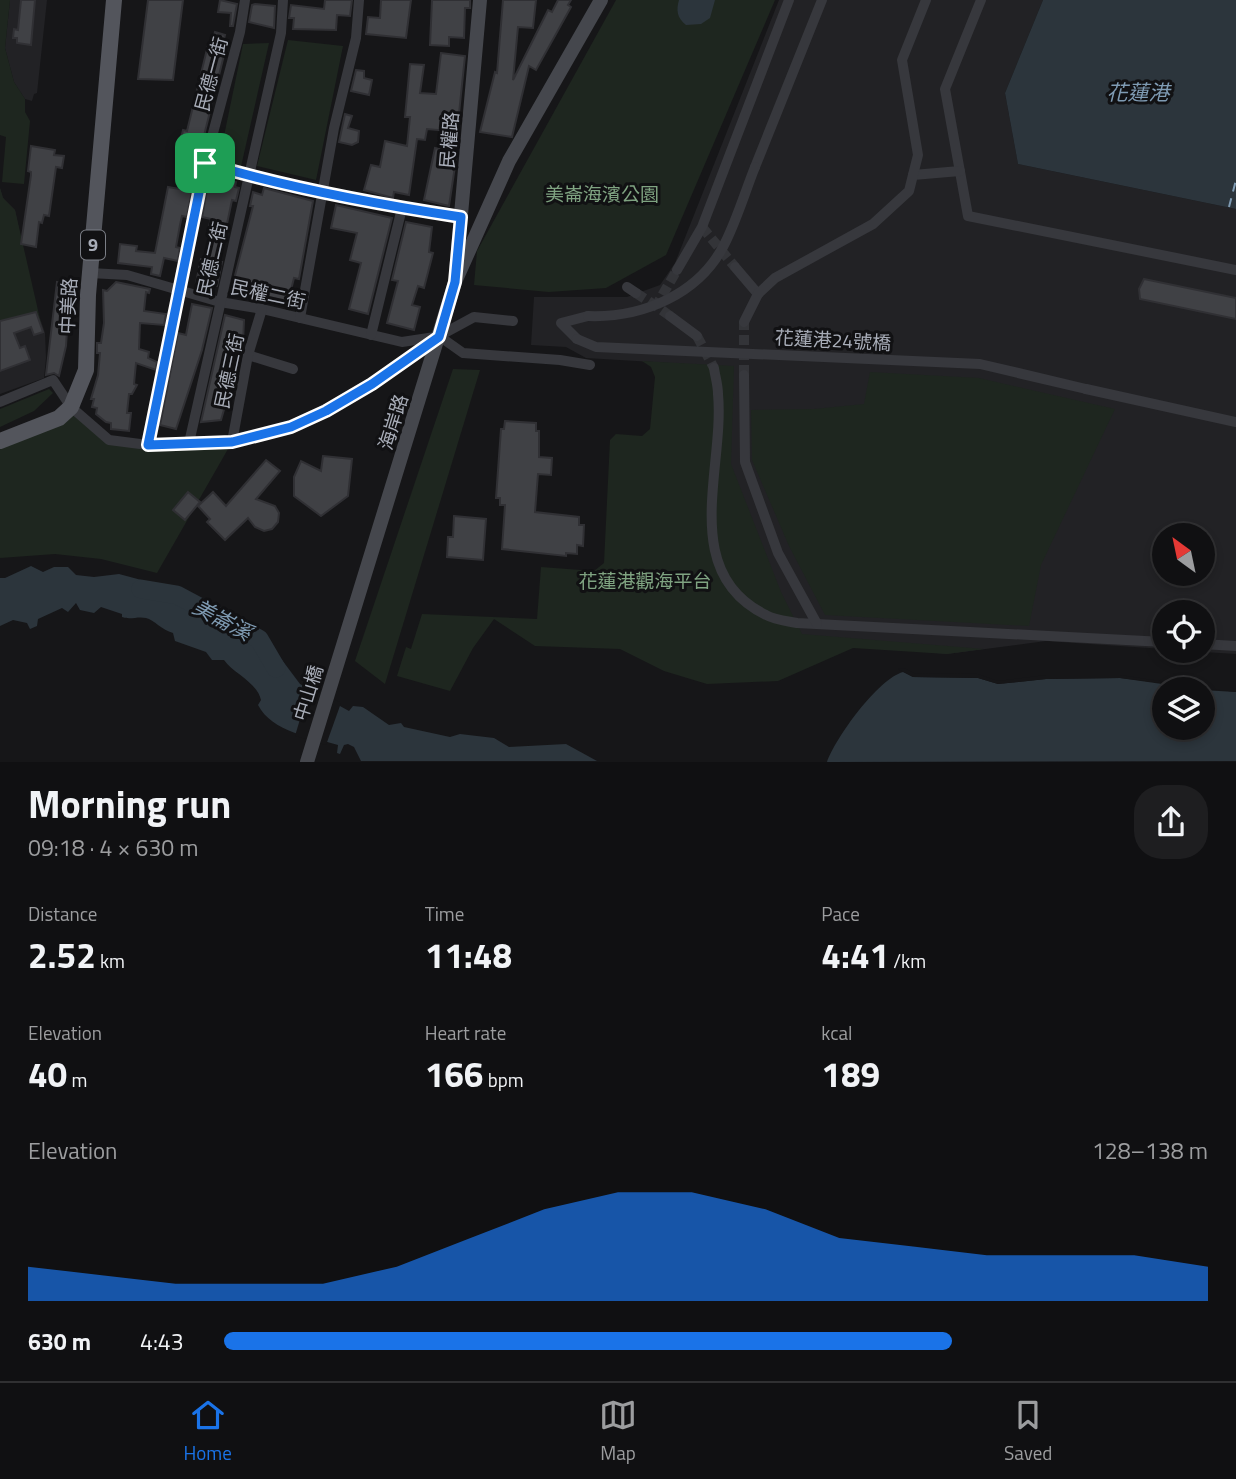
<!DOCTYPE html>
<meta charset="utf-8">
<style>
body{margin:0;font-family:"Titillium Web","Noto Sans TC",sans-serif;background:#1e1e20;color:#f1f3f6;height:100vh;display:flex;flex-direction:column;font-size:26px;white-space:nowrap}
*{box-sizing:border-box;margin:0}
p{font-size:23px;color:#9c9d9f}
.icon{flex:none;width:38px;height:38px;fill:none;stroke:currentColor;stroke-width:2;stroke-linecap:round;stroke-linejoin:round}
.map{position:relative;height:762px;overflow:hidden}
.sheet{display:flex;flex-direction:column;background:#101012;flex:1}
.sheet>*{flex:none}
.needle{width:46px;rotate:327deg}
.fabs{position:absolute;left:1152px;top:523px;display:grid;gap:14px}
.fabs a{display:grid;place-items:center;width:63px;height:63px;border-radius:50%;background:#101012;box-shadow:0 4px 10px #0003,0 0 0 2px #303032;font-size:35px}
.pin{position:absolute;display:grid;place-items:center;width:60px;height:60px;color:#fff;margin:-30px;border-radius:14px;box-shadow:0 4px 10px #0006}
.round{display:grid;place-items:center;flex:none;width:74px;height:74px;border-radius:28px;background:#1e1e20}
.head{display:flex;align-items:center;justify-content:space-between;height:119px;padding:0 28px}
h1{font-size:38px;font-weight:700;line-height:52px}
.stats{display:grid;grid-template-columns:repeat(3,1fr);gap:10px;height:119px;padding:7px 28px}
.stats div{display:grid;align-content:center}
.stats b{font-size:35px;font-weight:700}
.stats small{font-size:19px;font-weight:400}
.stats p{font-size:19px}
.chart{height:196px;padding:14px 28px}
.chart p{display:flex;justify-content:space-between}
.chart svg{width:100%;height:126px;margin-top:7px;fill:#1a73e8;opacity:.7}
ul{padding:0 28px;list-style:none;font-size:23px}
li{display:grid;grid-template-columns:112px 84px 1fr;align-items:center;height:52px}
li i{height:18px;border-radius:9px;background:#1a73e8}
.tab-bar{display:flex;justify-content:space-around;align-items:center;height:98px;border-top:2px solid #303032;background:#101012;font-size:19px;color:#9c9d9f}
.tab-bar a{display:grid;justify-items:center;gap:4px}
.tab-bar .selected{color:#1a73e8}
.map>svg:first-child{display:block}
</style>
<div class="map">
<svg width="1236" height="762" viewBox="0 0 1236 762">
<rect width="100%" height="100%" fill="#161618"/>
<g fill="#222225" fill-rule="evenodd">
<path d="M10,0H47L37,93L34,94L32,101L25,99L14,82L5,48Z"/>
<path d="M779,0H1043L1005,93L1018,164L1236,209V654L1188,651H1202V612H1164V649L1046,641L947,654L689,631L703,365L586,358L566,347L531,345L534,297H627L660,285L675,263ZM1164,536H1202V574H1164Z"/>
<path d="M0,188L3,198L15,210L36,307L45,333L46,358L44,378L0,394Z"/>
</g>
<g fill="#1e261f">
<path d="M0,0H10L5,48L14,82L25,99V112L30,121L24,184L2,182L6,137L0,135Z"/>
<path d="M616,0H775L666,255L606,288L549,292L474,285L477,251Z"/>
<path d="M288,40L343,46L316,180L257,166Z"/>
<path d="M269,43L240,171L218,165L243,44Z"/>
<path d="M0,188L3,198L15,210L43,332L36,312L0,321Z"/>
<path d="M642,361L734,366L731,464L781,592L802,634L984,649L947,654L853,648L778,681L707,684L664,671L620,649L535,646L494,619L473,648L450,691L397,676L406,647L411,649L422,614L537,619L541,567L594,571L604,563L610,440L616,434L642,436L650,429L655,377L651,367Z"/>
<path d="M453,369L480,370L385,684L355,661Z"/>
<path d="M870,372L979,378L1115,409L1041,565L1029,626L825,615L789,546L752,460L751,410L814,409L864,404Z"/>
<path d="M49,389L53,393L34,411L0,427V409Z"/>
<path d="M71,407L109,440L232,442L157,573L101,559L55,554L0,558V441Z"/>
</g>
<g fill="#2c353c">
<path d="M679,0H715L710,18L701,24L686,25C677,18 676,10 679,0Z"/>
<path d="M1043,0H1236V209L1018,164L1005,93Z"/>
<path d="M31,566L43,572L54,567H68L76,575L94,577L119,574L160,585V590L217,619L235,624L279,656L300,684L349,711L353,706L363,707L389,725L401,723L404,727L450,737L460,734L494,738L509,747L566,744L597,761H361L354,747L348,744L344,745L340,754L337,753L338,745C311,737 272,732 258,705L261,700C257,682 234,674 224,660H212L206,652L175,641L173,633C162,630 154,620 146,618C138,616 130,620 122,617V614L101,607L94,613L80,610L76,603L68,612L62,608L38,619L37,626L30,629L27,623L13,620L0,626V578H5Z"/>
<path d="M903,672L913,677L978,678L998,684L1046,679L1120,678L1197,689L1164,690V728H1202V690L1236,692V761L827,762C836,737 878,679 903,672Z"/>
</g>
<g fill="#161618">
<path d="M904,668L914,673L978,674L998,681L1046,675H1120L1200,687H1230L1236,689V692L1120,678L1046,679L998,684L978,678L913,677L898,669Z"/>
<path d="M310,686L341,703L326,745L295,736Z"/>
</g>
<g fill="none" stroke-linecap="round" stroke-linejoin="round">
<path stroke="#2c353c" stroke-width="19" d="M141,589L177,595L259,639L276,668"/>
<path stroke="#7f9bb3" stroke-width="2" stroke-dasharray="9 7" stroke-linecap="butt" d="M1229,207L1236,180"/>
</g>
<g fill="#404145" stroke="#303034" stroke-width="2">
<path d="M21,0H35L31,45L17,43V38H13L14,29L18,30Z"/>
<path d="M148,0H183L173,80L138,79Z"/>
<path d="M220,0L237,4L233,26H230L231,13L218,12Z"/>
<path d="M325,0H352L350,16L337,15L336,30L293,29L294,18H289L291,5L324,9Z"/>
<path d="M381,0H411L406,38L366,34L368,17L380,18Z"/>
<path d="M432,0H470V8H465L464,38L449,37V46L430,45Z"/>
<path d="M503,0H536L533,28L518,27L513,80L548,10L552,12L558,0H571L568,5L571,7L536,70L529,66L512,137L480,132L495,72L497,73Z"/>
<path d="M255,4L275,6L274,28L249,22L252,5Z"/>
<path d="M215,32L225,35L221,50L225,51L198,160L177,155L183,130L187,131L208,45H211Z"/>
<path d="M441,53L465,56L458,123L450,122L449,131L427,129L425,140L417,139L409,195L394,192L393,198L364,190L371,165L380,167L385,141L407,146L410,117H405L410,64L424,65L420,93L436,94Z"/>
<path d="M356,70L364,71V78L372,80L369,95L351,91Z"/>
<path d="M345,114L352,116L348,128L359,131L358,142L352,145L339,142Z"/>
<path d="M31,146L55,150L54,155L64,156L62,168L56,167L49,216L44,215L42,223L39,222L36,247L21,244L31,175V172L28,171Z"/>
<path d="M435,148L457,153L449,206L424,200Z"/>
<path d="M209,179L236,182L235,187L239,188L236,201L232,200L219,262H222L217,286L196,283L201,259H205L214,227L209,226L211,219L202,217Z"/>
<path d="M168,187L192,191L187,217L182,216L180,225L176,247L180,248L178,261L164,258L160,276L151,274L152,267L118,263L120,244L137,246L136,251L155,253Z"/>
<path d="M264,188L313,201L299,279L294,278L288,302L232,287L253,206H250L253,192L262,195Z"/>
<path d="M336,205L392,218L368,314L349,309L361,263L350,260L357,233L331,228Z"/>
<path d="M406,222L432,227L429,252L433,253L424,288L418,286L412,305L420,307L414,330L387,323L398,281L392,280Z"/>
<path d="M1144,279L1236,298V319L1140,299L1139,289Z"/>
<path d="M57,282L70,284L66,346L59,376L54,373L46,375Z"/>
<path d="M116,282L150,289L149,293L146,292L144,311L166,314L164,325L140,323L139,349L149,352L148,358L157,362L156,370L136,363L134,384L137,385L132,394H129L127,413H131L129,431L111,429V423L106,422L96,414L97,408L92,407L94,399H91L98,375L100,353H97V343H101L104,323L103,290L107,291Z"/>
<path d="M192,304L212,308L202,350L176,429L160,425L178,333L186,335Z"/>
<path d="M36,312L43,332L34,335L31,327L14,333L20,348L25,346L30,360L0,371V321Z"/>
<path d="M225,315L244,320L243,344L239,342L231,378H233L221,420L201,422Z"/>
<path d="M505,421L536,423V431H539V457L552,458L551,475L538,474L535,512L579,517V525H584L583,546L577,545V554L566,553V556L502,549L505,505H500V498H496L501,429H504Z"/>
<path d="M323,456L352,459L348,496L321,516L294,496V477L301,461L321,471Z"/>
<path d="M266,460L280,471L256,499L275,506L279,513L278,522L272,529L264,531L255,527L248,518L225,540L207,522L210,519L198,506L213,492L226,506Z"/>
<path d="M188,492L200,502L185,520L173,510Z"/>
<path d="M454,516L486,519L483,560L447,557L448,537H453Z"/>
</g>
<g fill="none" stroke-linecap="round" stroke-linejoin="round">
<g stroke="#333438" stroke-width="10" stroke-dasharray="10 5" stroke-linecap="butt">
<path d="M702,227L735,267"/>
<path d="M636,293L656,306"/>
<path d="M670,316L656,306L677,270"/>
<path d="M697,336L714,368"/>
<path d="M744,375V322"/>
</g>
<g stroke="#37383d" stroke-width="10">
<path d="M981,0L945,89L968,216L1236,270"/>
<path d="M205,163C288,188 375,204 461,217"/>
<path d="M755,167L822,0"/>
<path d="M913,175L960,171"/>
<path d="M735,267L758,294"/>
<path d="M677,270L702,227L789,0"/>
<path d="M90,273L127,275L220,302L262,309L402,342L435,337"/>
<path d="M627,287L636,293"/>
<path d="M670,316L697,336"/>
<path d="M300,318L334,128L356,38L359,0"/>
<path d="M744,322L758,294L775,278L873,224L909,191L918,155L902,60L926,0"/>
<path d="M371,335L402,208"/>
<path d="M439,336L463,353L560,360L590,365"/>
<path d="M577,339L561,323L588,316"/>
<path d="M248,355L293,369"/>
<path d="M714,368C715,376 718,385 718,394C725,468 678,572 766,615C775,620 787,621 797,623L1164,642"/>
<path d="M744,375L745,462L778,553L817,624"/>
<path d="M1086,389L1236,422"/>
<path d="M0,402L53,380L71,407L109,440L148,445L232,442L291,427L326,411L372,384L439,336L474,317L513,321"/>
<path d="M232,442L248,355L262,309"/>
<path d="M189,443L281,33L283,0"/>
<path d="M148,445L205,163L240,32L245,0"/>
<path d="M1202,644L1236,646"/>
</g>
<g stroke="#45474d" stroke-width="14">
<path d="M456,271L480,0"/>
<path d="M307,762L455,282L509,161L601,0"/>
</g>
<path stroke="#53555c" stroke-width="16" d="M0,441L59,418L71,407L86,370L88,295L114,0"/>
<g stroke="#37383d" stroke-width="10">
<path d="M588,316C643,318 700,294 725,243C737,219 745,192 755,167"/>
<path d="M577,339L596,347L980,364L1086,389"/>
</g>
</g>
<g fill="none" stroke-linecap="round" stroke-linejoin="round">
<g stroke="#fff" stroke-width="14">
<path id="route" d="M205,163C288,188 375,204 461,217L455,282L439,337L372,384L326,411L291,427L232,442L148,445Z"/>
</g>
<use href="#route" stroke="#1a73e8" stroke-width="9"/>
</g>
<g text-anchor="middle" stroke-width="6" stroke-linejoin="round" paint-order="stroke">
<rect fill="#111113" stroke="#7b7e86" stroke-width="2" x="81" y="230.5" width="24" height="29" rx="5"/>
<g font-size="18" font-weight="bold" fill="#a8adb8">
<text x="93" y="251">9</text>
</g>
<g font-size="19" fill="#a8adb8" stroke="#111113">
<text transform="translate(211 74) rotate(-75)" y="7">民德一街</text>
<text transform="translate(449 140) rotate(-85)" y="7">民權路</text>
<text transform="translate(212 259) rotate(-77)" y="7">民德二街</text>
<text transform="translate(268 294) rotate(12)" y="7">民權二街</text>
<text transform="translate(68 306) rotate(-87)" y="7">中美路</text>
<text transform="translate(833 340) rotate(3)" y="7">花蓮港24號橋</text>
<text transform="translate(229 371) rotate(-78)" y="7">民德三街</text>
<text transform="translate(393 422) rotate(-73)" y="7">海岸路</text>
<text transform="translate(308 693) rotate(-73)" y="7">中山橋</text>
</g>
<g font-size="19" fill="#7fa381" stroke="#111113">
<text x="602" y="201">美崙海濱公園</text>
<text x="645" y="588">花蓮港觀海平台</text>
</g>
<g font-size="21" font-style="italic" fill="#7f9bb3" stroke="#111113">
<text x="1138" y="100">花蓮港</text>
<text transform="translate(222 620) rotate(28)" y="7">美崙溪</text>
</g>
</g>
</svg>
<div class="fabs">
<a><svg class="needle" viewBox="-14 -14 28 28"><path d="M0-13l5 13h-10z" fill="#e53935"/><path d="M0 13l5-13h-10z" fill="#9c9d9f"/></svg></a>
<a><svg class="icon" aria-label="locate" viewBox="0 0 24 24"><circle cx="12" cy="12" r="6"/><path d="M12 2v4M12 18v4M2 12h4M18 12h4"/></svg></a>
<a><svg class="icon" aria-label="layers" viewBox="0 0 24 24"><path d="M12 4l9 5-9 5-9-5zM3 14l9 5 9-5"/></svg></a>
</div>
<div class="pin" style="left:205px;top:163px;background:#1e9e55"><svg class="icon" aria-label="arrive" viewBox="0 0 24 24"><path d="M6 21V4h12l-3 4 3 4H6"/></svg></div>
</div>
<section class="sheet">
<div class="head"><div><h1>Morning run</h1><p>09:18 · 4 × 630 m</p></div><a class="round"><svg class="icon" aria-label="share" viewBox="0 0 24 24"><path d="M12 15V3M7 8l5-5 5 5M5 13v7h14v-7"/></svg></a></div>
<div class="stats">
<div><p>Distance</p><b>2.52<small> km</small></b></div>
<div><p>Time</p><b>11:48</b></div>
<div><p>Pace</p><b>4:41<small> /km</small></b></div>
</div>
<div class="stats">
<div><p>Elevation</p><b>40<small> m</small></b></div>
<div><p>Heart rate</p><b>166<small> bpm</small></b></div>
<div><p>kcal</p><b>189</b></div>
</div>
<div class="chart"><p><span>Elevation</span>128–138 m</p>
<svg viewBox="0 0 160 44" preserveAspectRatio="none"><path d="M0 44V32L10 35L20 38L30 38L40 38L50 32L60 22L70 12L80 6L90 6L100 12L110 22L120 25L130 28L140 28L150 28L160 32V44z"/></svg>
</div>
<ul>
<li><b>630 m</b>4:43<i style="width:74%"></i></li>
</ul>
</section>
<nav class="tab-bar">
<a class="selected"><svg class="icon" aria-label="home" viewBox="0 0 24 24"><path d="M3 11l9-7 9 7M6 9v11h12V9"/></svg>Home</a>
<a><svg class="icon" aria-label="map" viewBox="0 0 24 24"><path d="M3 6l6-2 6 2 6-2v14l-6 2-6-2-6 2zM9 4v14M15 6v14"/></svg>Map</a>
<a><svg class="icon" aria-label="saved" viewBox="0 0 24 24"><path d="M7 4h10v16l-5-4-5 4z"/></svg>Saved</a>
</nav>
